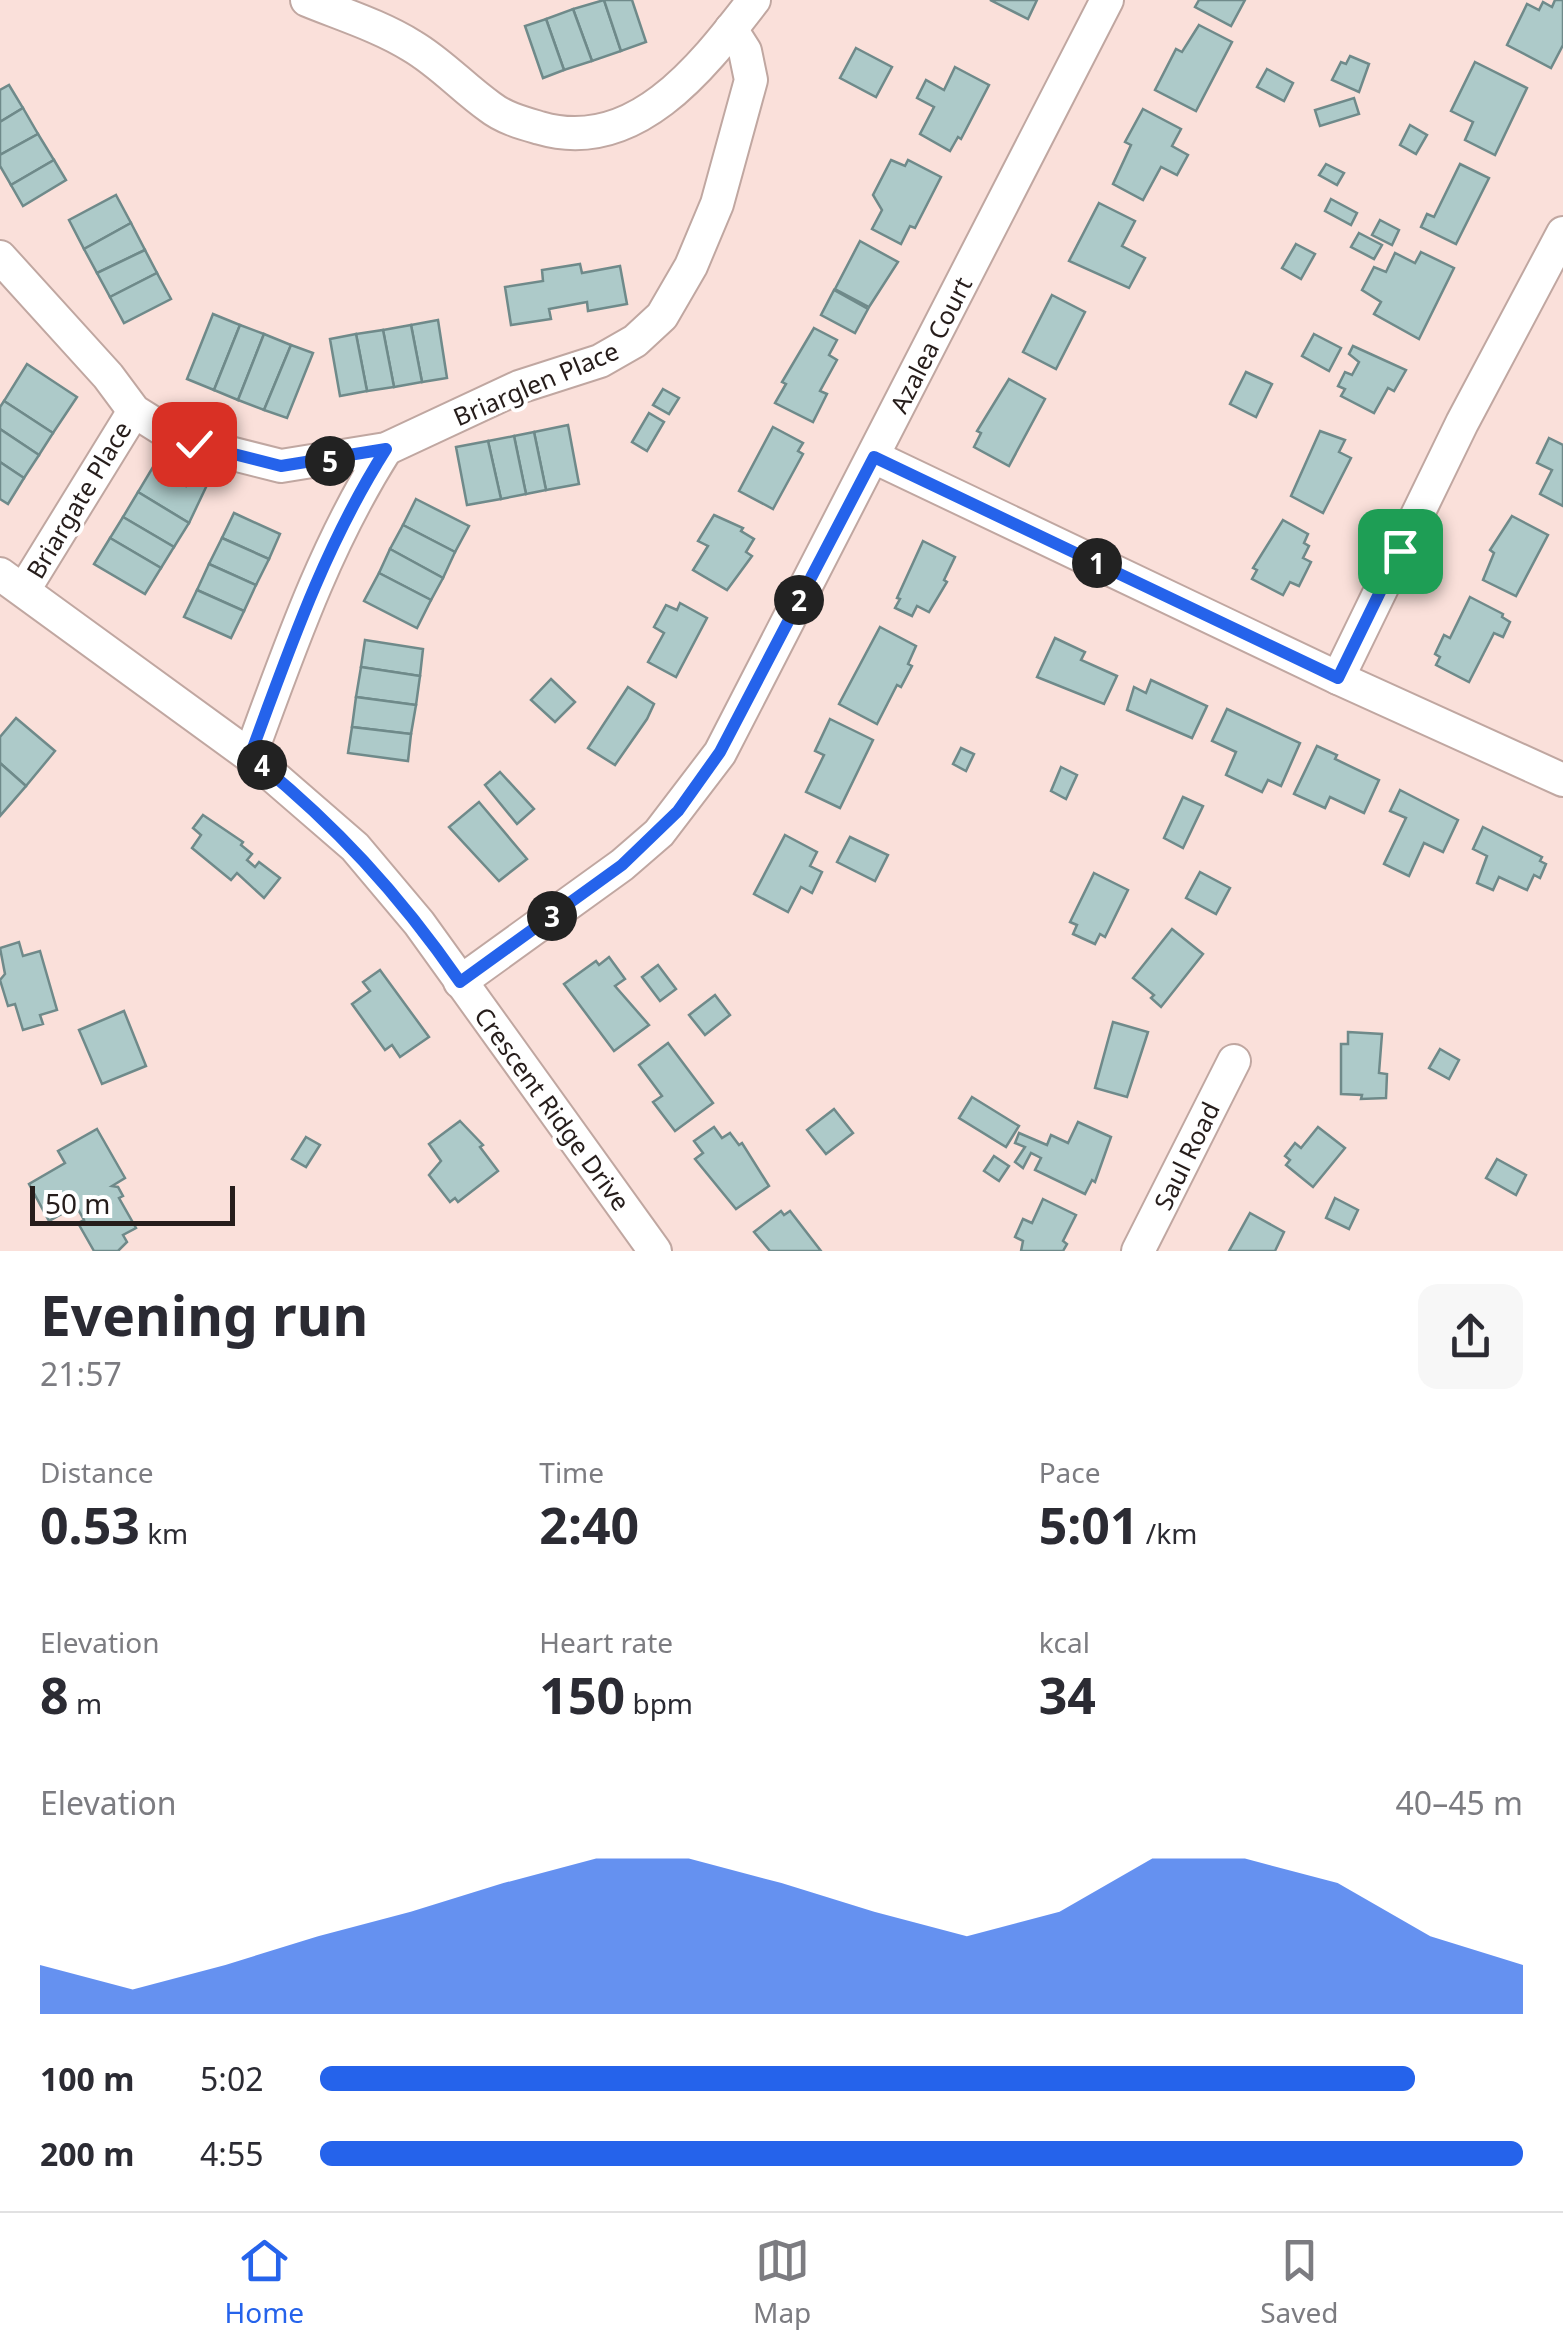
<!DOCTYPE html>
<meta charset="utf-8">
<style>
body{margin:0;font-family:"Noto Sans",sans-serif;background:#f7f7f7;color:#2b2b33;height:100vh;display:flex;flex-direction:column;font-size:38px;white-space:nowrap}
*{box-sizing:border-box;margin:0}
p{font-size:32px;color:#7c7c81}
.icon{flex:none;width:55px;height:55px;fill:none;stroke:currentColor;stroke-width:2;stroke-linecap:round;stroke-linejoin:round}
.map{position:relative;height:1251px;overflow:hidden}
.details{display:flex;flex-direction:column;background:#fff;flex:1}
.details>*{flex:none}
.scale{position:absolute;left:30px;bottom:25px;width:205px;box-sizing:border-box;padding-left:10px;border:5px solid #261d1b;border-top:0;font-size:28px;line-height:35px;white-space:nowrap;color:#261d1b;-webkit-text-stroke:8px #fff;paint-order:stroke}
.pin{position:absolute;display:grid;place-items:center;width:85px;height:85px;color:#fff;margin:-42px;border-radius:20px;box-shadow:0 5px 15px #0006}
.km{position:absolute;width:50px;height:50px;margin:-25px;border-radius:50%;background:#222;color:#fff;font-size:28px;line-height:50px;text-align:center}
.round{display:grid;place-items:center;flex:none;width:105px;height:105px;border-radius:20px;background:#f7f7f7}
.head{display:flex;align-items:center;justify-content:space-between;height:170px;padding:0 40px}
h1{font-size:55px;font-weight:700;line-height:75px}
.metrics{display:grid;grid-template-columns:repeat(3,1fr);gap:15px;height:170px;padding:10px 40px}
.metrics div{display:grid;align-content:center}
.metrics b{font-size:50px;font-weight:700}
.metrics small{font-size:28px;font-weight:400}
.metrics p{font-size:28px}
.chart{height:280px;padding:20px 40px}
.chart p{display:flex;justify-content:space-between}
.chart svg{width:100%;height:180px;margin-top:10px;fill:#2563eb;opacity:.7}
ul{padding:0 40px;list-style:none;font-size:32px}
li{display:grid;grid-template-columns:160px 120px 1fr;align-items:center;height:75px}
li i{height:25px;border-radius:12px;background:#2563eb}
.menu{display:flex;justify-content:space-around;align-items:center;height:140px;border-top:2px solid #e1e1e2;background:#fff;font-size:28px;color:#7c7c81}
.menu a{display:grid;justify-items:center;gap:5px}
.menu .current{color:#2563eb}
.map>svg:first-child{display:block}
</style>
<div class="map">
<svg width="1563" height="1251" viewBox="0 0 1563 1251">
<rect width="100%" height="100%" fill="#fae0da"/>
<g fill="#adcac9" stroke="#6f8a8a" stroke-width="2.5">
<path d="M604,0L621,51L592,61L573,9Z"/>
<path d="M604,0H632L646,42L621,51Z"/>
<path d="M990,0H1037L1028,19Z"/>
<path d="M1199,0H1245L1231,26L1195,7Z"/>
<path d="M1555,0H1563V45L1551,68L1507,45L1527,4L1539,10L1543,2L1552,7Z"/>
<path d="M573,9L592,61L564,70L546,19Z"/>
<path d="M546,19L564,70L543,78L525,26Z"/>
<path d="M1199,25L1232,42L1196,111L1155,90L1176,49L1182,52Z"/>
<path d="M856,48L892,67L876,97L840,78Z"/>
<path d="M1350,56L1369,64L1359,92L1332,80L1341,62L1346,64Z"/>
<path d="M1475,62L1527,88L1495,155L1465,140L1473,122L1451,111Z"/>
<path d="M955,67L989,85L961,139L958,137L950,151L920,134L934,107L917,98L926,80L944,90Z"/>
<path d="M1267,69L1293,83L1284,101L1257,87Z"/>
<path d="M9,85L23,108L0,122V90Z"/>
<path d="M1354,98L1359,114L1320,126L1315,110Z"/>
<path d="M23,108L38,134L0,155V122Z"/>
<path d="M1143,109L1181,129L1172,146L1188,155L1177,175L1161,167L1143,200L1113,184L1131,145L1125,142Z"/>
<path d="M1410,125L1427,135L1416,154L1400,145Z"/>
<path d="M38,134L54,160L11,185L0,166V155Z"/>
<path d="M54,160L66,180L23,206L11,185Z"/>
<path d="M891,160L905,166L908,160L941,177L915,228L910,226L901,244L872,229L882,210L873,195Z"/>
<path d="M1326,164L1344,173L1337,185L1319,175Z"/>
<path d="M1460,164L1489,178L1456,244L1421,227L1427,214L1434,217Z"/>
<path d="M116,195L131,223L84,249L69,220Z"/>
<path d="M1331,199L1357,213L1351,225L1325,211Z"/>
<path d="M1099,203L1135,221L1122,246L1145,258L1129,288L1069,261Z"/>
<path d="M1380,220L1399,230L1392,245L1372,235Z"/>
<path d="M131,223L145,250L97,273L84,249Z"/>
<path d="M1359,233L1382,245L1374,259L1351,247Z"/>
<path d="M860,241L898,262L869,307L835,289Z"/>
<path d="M1296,244L1315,254L1301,279L1282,268Z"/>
<path d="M145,250L157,273L110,297L97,273Z"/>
<path d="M1421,252L1454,268L1419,339L1374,314L1381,302L1362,290L1374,267L1386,272L1395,253L1415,263Z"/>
<path d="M580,264L582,273L620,266L627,304L588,311L587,302L549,309L551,319L511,325L505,287L543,281L542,270Z"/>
<path d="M157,273L171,299L124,323L110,297Z"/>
<path d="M834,290L868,309L855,333L821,315Z"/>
<path d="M1052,295L1085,312L1056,369L1023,352Z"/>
<path d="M213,314L240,325L214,390L187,379Z"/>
<path d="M438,320L447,378L422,382L411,325Z"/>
<path d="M240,325L264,334L238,400L214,390Z"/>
<path d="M411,325L422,382L394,387L383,330Z"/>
<path d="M814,328L837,340L829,355L837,360L820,391L827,394L813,422L775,403L786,384L782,382Z"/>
<path d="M383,330L394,387L367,391L356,334Z"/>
<path d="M264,334L291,345L264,410L238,400Z"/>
<path d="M356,334L367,391L340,396L330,339Z"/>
<path d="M1314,334L1341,348L1329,371L1302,356Z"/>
<path d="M291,345L313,353L287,418L264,410Z"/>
<path d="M1353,346L1406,370L1394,391L1388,388L1374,413L1341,396L1345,389L1338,386L1345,372L1352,375L1359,362L1349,354Z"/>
<path d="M27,364L77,397L53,433L4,401Z"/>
<path d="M1246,372L1272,384L1256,417L1230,404Z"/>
<path d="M1009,379L1045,399L1009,466L974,447L981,433L977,431Z"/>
<path d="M663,389L679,398L669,414L653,405Z"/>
<path d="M4,401L53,433L39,455L0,429V407Z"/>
<path d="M649,413L664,422L647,451L632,442Z"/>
<path d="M568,425L579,484L546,490L534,432Z"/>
<path d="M773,427L803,443L798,451L803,454L773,509L739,491Z"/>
<path d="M0,429L39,455L24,478L0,462Z"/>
<path d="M1320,431L1345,440L1339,452L1351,458L1323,513L1291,496Z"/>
<path d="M534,432L546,490L526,494L514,436Z"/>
<path d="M514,436L526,494L501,499L488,441Z"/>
<path d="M1549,438L1563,445V506L1540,494L1552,470L1537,463Z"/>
<path d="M488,441L501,499L467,505L456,447Z"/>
<path d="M0,462L24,478L8,504L0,499Z"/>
<path d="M153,467L186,486L192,476L207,485L189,523L138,492Z"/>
<path d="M138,492L189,523L174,547L123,517Z"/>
<path d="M416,499L469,526L455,552L403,525Z"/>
<path d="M234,513L280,534L269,559L222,538Z"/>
<path d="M714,515L743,528L741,531L754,539L746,552L752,556L727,590L693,570L708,546L698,541Z"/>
<path d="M1512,516L1548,535L1516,596L1483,580L1494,553L1490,550Z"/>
<path d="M123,517L174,547L161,568L110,538Z"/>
<path d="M1283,520L1308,534L1304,543L1309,546L1303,558L1311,562L1299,586L1290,582L1283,595L1252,579L1257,570L1253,568Z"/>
<path d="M403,525L455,552L443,578L390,549Z"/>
<path d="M110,538L161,568L145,594L94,564Z"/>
<path d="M222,538L269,559L256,585L209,564Z"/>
<path d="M923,541L955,557L944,580L947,582L929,612L917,606L912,616L895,608L900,599L897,598Z"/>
<path d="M390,549L443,578L431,600L379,573Z"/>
<path d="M209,564L256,585L244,611L197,590Z"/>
<path d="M379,573L431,600L417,628L364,601Z"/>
<path d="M197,590L244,611L231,638L184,617Z"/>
<path d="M1470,597L1503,614L1502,617L1510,622L1503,637L1494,633L1469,682L1436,665L1440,657L1435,654L1444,635L1450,638Z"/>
<path d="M680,603L707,618L676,677L648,662L664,633L654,627L666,605L677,610Z"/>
<path d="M880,627L916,646L908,664L912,666L901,687L897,685L877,724L839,704Z"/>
<path d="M1055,638L1085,652L1081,660L1117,676L1104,704L1037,677Z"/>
<path d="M365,640L423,649L420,676L361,667Z"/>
<path d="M361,667L420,676L416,705L356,697Z"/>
<path d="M551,679L575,702L555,722L531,700Z"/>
<path d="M1151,680L1207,706L1192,738L1127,710L1134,687L1146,693Z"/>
<path d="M628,687L654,704L647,719L615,765L588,748Z"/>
<path d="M356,697L416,705L411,734L352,727Z"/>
<path d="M1227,709L1300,743L1281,786L1268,780L1262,792L1226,775L1236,752L1212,741Z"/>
<path d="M16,718L55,751L26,786L0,763V737Z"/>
<path d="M830,719L873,740L840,808L806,792L824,755L815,751Z"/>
<path d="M352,727L411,734L408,761L348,753Z"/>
<path d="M1317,746L1337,755L1335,759L1379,780L1364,813L1330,797L1325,808L1294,794Z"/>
<path d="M961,748L974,754L966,771L953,764Z"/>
<path d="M0,763L26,786L0,816Z"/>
<path d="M1061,767L1077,775L1066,799L1051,791Z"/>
<path d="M500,772L534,809L517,824L485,785Z"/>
<path d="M1400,790L1458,820L1443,852L1424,843L1409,876L1384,864L1406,818L1390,811Z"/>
<path d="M1183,797L1203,806L1183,848L1164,838Z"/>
<path d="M479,802L527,859L499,881L449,827Z"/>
<path d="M203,815L243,842L241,845L252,854L247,860L255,867L259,862L280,878L264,898L237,873L231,880L192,848L201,835L193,828Z"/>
<path d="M1483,827L1542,857L1540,861L1546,864L1540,878L1534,875L1527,890L1499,877L1493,890L1477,883L1487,856L1473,849Z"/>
<path d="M785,835L817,852L810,866L822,872L812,893L801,887L788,912L754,894Z"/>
<path d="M850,837L888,855L875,881L837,862Z"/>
<path d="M1200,872L1230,888L1216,914L1186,898Z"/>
<path d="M1094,873L1128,890L1105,937L1100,934L1095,944L1073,934L1077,925L1070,922Z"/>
<path d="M1172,929L1203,954L1161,1007L1151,998L1154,995L1133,978Z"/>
<path d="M19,942L23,956L40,951L57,1010L40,1015L43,1024L23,1030L15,1004L8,1006L0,980L5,974L0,948Z"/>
<path d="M609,957L625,979L615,986L649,1025L614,1051L564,984L596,961L599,965Z"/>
<path d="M658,965L676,989L660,1001L642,977Z"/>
<path d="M380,970L429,1037L400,1057L392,1045L385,1050L352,1004L370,991L363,982Z"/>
<path d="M715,995L730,1015L705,1035L689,1015Z"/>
<path d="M124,1011L146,1066L102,1084L79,1030Z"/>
<path d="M1113,1022L1148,1032L1127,1097L1095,1088Z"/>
<path d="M1348,1032L1382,1034L1379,1073L1387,1074L1386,1098L1361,1099L1362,1095L1341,1094V1044H1348Z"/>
<path d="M668,1043L713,1103L675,1131L653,1102L662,1096L639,1065Z"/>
<path d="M1440,1049L1459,1060L1449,1079L1429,1068Z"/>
<path d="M972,1097L1019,1126L1006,1147L959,1118Z"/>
<path d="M834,1109L853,1133L826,1154L807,1130Z"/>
<path d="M460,1121L483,1145L480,1147L498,1171L458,1202L455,1198L450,1202L429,1175L441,1161L429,1144Z"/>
<path d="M1078,1122L1111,1137L1095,1182L1092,1180L1085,1194L1035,1170L1041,1158L1031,1153L1023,1168L1015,1162L1025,1147L1015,1143L1019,1133L1047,1145L1051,1135L1068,1143Z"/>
<path d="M714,1127L722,1138L730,1133L739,1145L742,1143L769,1186L736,1209L695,1159L703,1153L694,1141Z"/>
<path d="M1318,1127L1345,1148L1313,1187L1286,1165L1290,1160L1285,1156L1295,1143L1301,1148Z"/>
<path d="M97,1129L125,1178L112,1186L118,1187L123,1196L119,1198L136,1228L123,1235L127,1242L118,1251H94L78,1223L84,1220L76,1206L49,1221L29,1184L65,1163L58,1151Z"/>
<path d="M306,1137L320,1145L306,1167L292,1159Z"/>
<path d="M994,1156L1009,1166L999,1181L984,1171Z"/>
<path d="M1497,1159L1526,1175L1516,1195L1486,1178Z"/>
<path d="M1335,1198L1358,1210L1349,1229L1326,1218Z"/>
<path d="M1043,1199L1076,1215L1063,1241L1067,1244L1063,1251H1021L1023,1241L1015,1237L1023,1219L1032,1223Z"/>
<path d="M781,1211L784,1215L790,1211L821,1251H770L754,1232Z"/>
<path d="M1250,1213L1284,1232L1275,1251H1229Z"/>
</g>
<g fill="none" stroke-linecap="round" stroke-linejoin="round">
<g stroke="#c0a7a1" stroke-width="36">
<g id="minor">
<path d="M307,0C341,14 380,26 412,46C441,63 463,88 490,107C504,118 523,123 540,128C635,156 703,66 754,0"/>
<path d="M0,257L108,376L134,411L161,428L194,444L281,466L386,449L519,387L600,361L635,341L662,316L691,266L717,204L751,80L745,51L731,29"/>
<path d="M874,457L1338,678L1563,780"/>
<path d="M0,574L250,756L355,847L419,923L655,1251"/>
<path d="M25,588L134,411"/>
<path d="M1338,678L1462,423L1563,233"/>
<path d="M250,756C289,650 325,545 386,449"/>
<path d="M460,982L622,865L659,833L720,753L1107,0"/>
<path d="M1138,1251L1234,1061"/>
</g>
</g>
<use href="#minor" stroke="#fff" stroke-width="32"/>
</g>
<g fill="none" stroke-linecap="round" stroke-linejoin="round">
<g stroke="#fff" stroke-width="20">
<path id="route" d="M194,444L281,466L386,449C325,545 289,650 250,756C334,823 399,894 460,982L622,865L678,811L720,752L874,457L1338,678L1400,551"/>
</g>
<use href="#route" stroke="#2563eb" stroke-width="12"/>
</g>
<g text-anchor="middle" stroke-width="8" stroke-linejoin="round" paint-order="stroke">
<g font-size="25" fill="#261d1b" stroke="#fff">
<text transform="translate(931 345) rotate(-63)" y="9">Azalea Court</text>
<text transform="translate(536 384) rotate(-23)" y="9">Briarglen Place</text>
<text transform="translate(79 500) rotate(-59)" y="9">Briargate Place</text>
<text transform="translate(552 1109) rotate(54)" y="9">Crescent Ridge Drive</text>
<text transform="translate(1187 1156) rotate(-64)" y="9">Saul Road</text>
</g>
</g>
</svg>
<div class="scale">50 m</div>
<div class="pin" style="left:1400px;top:551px;background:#1e9e55"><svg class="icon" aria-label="arrive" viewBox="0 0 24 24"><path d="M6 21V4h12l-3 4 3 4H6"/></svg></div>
<div class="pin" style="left:194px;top:444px;background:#d93025"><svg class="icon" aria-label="check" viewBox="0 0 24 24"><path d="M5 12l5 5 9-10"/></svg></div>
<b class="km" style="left:1097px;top:563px">1</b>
<b class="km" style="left:799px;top:600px">2</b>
<b class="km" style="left:552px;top:916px">3</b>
<b class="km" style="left:262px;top:765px">4</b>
<b class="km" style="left:330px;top:461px">5</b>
</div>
<section class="details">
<div class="head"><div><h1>Evening run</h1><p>21:57</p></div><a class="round"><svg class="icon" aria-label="share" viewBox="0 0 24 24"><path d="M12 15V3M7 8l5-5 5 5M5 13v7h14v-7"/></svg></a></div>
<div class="metrics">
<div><p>Distance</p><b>0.53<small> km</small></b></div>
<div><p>Time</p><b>2:40</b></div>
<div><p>Pace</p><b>5:01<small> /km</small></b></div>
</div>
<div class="metrics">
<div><p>Elevation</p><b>8<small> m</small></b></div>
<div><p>Heart rate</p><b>150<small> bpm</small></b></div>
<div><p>kcal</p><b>34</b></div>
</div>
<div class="chart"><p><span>Elevation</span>40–45 m</p>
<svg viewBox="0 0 160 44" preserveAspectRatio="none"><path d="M0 44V32L10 38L20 32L30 25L40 19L50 12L60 6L70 6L80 12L90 19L100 25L110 19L120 6L130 6L140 12L150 25L160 32V44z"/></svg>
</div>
<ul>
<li><b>100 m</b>5:02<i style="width:91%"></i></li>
<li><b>200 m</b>4:55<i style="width:100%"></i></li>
</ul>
</section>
<nav class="menu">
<a class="current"><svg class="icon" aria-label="home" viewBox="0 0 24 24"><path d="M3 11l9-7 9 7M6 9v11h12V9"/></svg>Home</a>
<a><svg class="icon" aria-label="map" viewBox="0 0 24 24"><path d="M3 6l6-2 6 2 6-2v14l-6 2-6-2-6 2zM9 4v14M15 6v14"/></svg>Map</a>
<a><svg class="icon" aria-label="saved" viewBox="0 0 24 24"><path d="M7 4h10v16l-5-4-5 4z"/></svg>Saved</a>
</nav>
